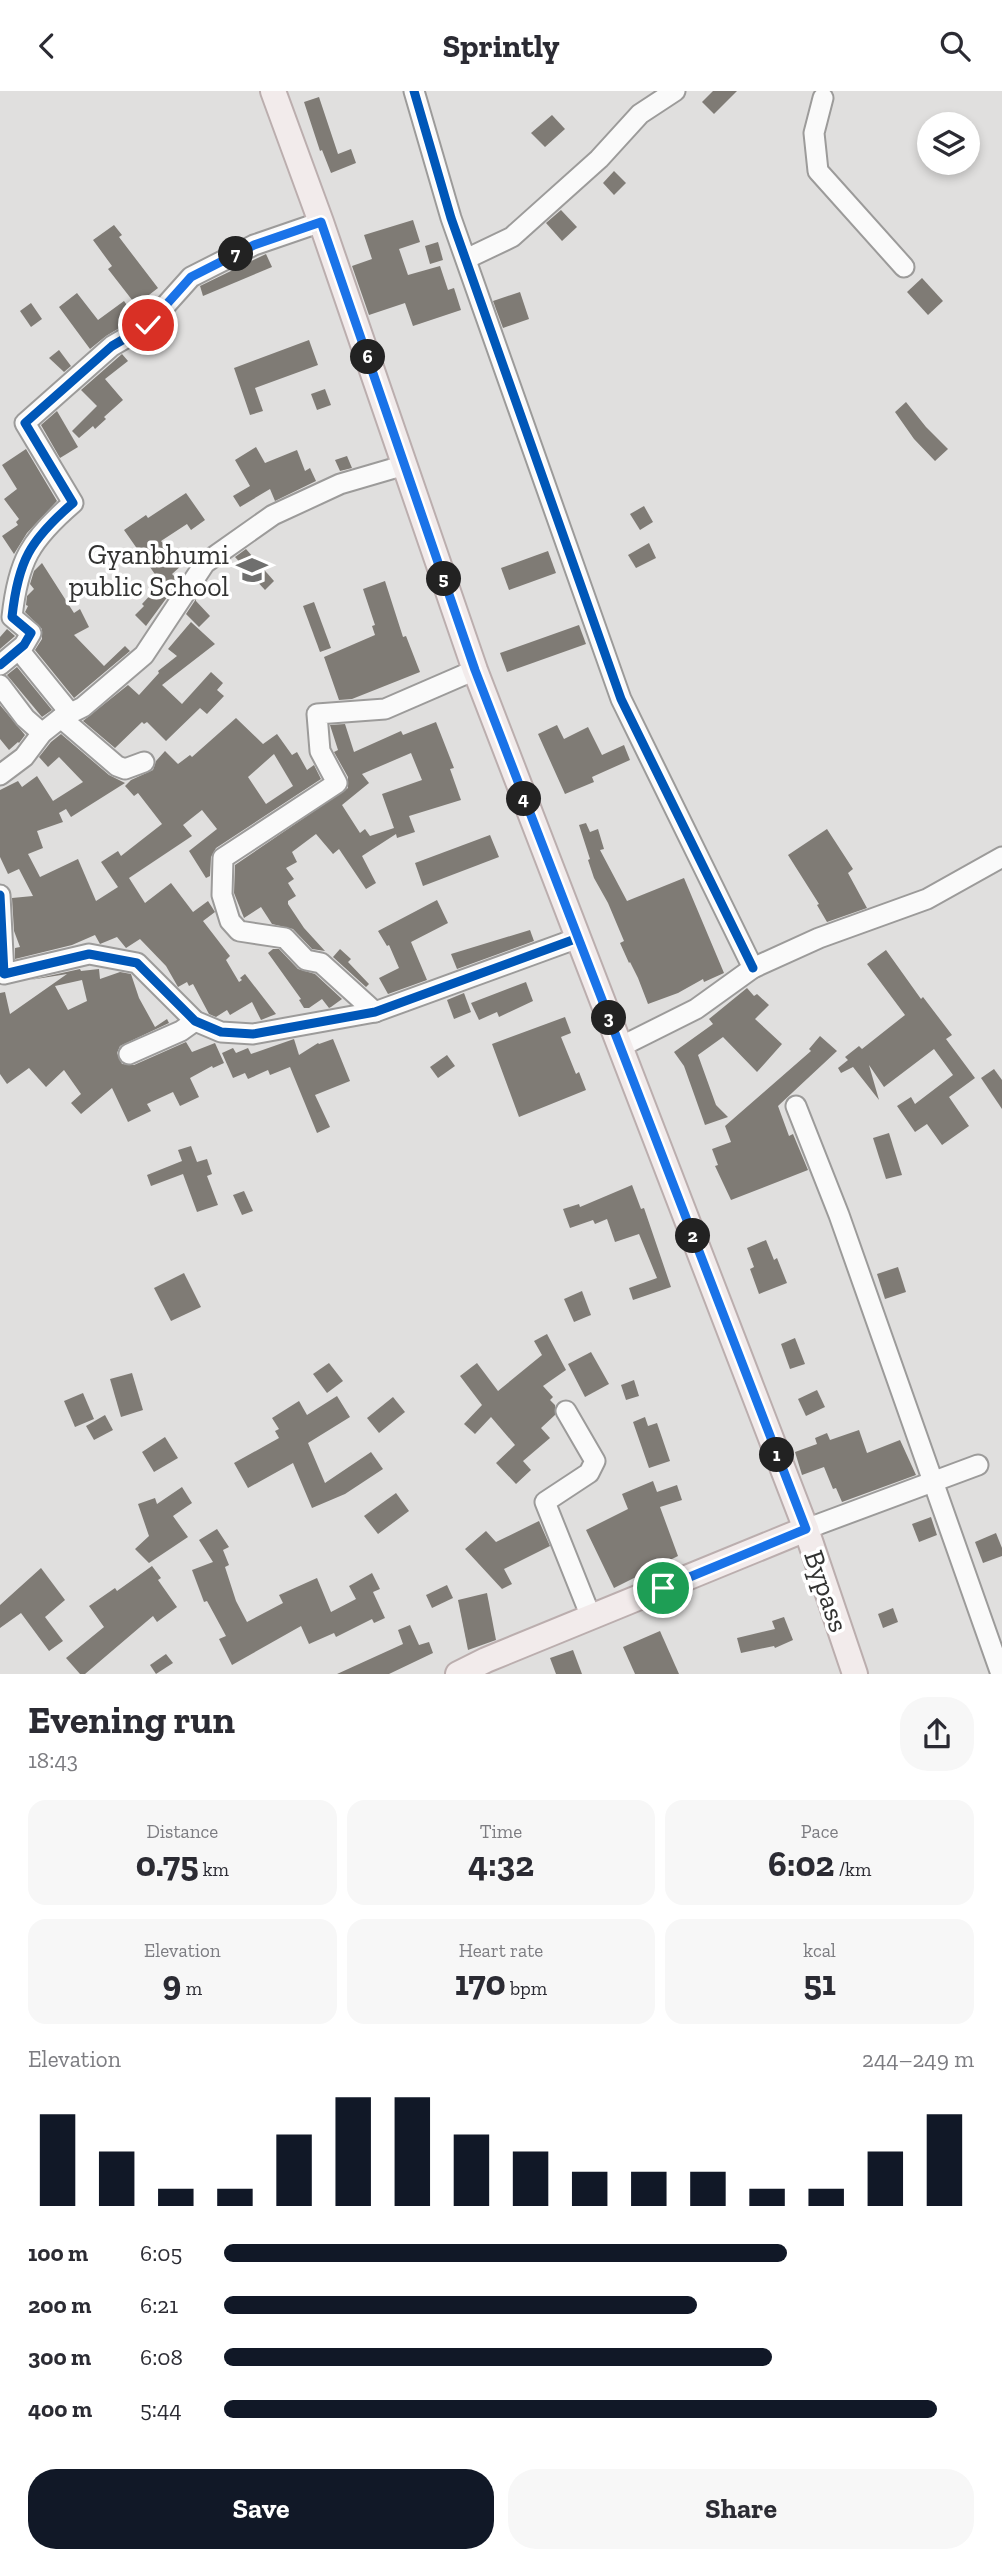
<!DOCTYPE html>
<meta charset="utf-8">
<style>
body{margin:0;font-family:"Zilla Slab",serif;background:#f7f7f7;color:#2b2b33;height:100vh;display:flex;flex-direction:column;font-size:26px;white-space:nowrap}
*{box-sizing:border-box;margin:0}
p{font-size:23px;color:#7c7c81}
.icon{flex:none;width:38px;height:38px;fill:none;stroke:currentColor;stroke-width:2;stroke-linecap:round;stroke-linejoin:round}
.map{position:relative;height:1583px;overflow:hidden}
.drawer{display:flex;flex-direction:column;background:#fff;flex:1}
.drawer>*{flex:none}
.buttons{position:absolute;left:917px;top:21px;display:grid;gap:14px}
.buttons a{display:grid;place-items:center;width:63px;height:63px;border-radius:50%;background:#fff;box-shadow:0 4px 10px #0003;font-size:35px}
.pin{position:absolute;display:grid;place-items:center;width:60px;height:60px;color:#fff;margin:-30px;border:4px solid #fff;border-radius:50%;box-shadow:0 2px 7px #0007}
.km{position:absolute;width:35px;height:35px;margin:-18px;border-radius:50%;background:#222;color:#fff;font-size:19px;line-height:35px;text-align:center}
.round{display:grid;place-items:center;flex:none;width:74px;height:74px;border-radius:28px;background:#f7f7f7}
.headline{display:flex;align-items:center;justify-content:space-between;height:119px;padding:0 28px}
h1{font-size:38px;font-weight:800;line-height:52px}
.metrics{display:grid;grid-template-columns:repeat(3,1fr);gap:10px;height:119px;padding:7px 28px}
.metrics div{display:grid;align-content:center;border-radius:18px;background:#f7f7f7;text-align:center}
.metrics b{font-size:35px;font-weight:800}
.metrics small{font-size:19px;font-weight:400}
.metrics p{font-size:19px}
.chart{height:196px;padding:14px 28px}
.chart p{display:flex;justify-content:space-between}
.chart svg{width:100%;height:126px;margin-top:7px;stroke:#111827;stroke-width:6}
.cta{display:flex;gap:14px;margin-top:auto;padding:14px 28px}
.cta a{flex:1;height:80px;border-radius:28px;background:#111827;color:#fff;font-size:28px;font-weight:800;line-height:80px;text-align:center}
.cta a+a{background:#f7f7f7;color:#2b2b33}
ul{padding:0 28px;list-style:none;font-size:23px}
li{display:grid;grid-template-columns:112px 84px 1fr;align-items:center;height:52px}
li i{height:18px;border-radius:9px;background:#111827}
header{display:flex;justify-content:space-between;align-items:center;height:91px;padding:0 28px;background:#fff;font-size:32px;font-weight:800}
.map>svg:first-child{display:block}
</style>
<header><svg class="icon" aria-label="back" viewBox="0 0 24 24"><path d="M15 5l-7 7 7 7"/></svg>Sprintly<svg class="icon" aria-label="search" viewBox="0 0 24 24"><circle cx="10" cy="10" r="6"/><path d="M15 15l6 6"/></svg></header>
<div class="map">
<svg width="1002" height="1583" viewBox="0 0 1002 1583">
<rect width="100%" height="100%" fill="#e0dfde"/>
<g fill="#7f7b75" fill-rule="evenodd">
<path d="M713,0H737L714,23L702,11Z"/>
<path d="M319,6L338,63L351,58L356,72L331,82L322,59L320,60L304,11Z"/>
<path d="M552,24L565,38L545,56L531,42Z"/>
<path d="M614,80L626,92L614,104L603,92Z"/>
<path d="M561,119L577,136L562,150L546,132Z"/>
<path d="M413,129L420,151L399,158L408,184L440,175L448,199L454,197L461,219L413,235L405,212L369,224L352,175L372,168L364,144Z"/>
<path d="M114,134L122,144L119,146L158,197L136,214L108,178L112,175L93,149Z"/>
<path d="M438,151L443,169L430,173L425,155Z"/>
<path d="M266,163L272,176L203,205L200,195Z"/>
<path d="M922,187L943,210L928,224L907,201Z"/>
<path d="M520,201L529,228L503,237L493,210Z"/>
<path d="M77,202L98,229L124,210L136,227L106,245L90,258L59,216Z"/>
<path d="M31,212L42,228L31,236L20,220Z"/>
<path d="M160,240L165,246L151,258L144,250Z"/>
<path d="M309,249L318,274L255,297L263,320L250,324L234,277Z"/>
<path d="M59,259L71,275L64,281L49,267Z"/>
<path d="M122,263L128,270L105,288L123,309L104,326L106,328L95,338L93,335L79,347L72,340L97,315L81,299Z"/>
<path d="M325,298L331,314L317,319L311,303Z"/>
<path d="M906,311L926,336L948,358L935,370L914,348L895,321Z"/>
<path d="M57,320L78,356L60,367L41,334Z"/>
<path d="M256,356L265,372L297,359L305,380L310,377L316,390L275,410L270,398L240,416L233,405L250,395L235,369Z"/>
<path d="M26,358L57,410L27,442L14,463L2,445L18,434L16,431L19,428L4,408L17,398L2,374Z"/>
<path d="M347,365L352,377L340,380L335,369Z"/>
<path d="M186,402L205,429L191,439L187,433L161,450L182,474L172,483L179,490L146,535L135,524L144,515L142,513L155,499L152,496L159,489L124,439L146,424L148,427Z"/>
<path d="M644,415L653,431L640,439L630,423Z"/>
<path d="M649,452L656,467L636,477L628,464Z"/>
<path d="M246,458L274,490L265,499L235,466Z"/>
<path d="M548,460L556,482L509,499L501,477Z"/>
<path d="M42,472L74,522L80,518L89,536L74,544L104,575L125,555L130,560L74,607L35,559L42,548V538L25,521L28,515L26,514L27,505L34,498L30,493L34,480Z"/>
<path d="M385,490L403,546L406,545L420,581L352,608L339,609L324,566L375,544L372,535L375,534L363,498Z"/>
<path d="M196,508V510L210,525L199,536L186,523Z"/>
<path d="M314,511L331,557L320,561L303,515Z"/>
<path d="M191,531L215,553L162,594L182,613L211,581L223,592L217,599L224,605L207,623L200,617L166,650L147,631L144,633L142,631L115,657L83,630L128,594L139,604L159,582L158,580L177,565L168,558Z"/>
<path d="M579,534L586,553L507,581L500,562Z"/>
<path d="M7,538L15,545L0,558V546Z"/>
<path d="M17,576L52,619L42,626L7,584Z"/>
<path d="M0,614L25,644L19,652L18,651L9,659L0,648Z"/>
<path d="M236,627L263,653L277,643L292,664L297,661L307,679L314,674L321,688L216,757L211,766L210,785L206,787L189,760L217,738L202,719L183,734L192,745L129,787L145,812L171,792L193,821L208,810L215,821L203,830L230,865L226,869L239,891L242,889L240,887L245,883L276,923L261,929L252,911L230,924L227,919L216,926L209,923L193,893L189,895L187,891L178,896L166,875L140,848L126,857L117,846L100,853L95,844L72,854L15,868V857L20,856L14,840L12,807L33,805L19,778L8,783L0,766V699L18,690L22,696L37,685L53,710L83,691L59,666L48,676L39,666L51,651L61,643L109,684L125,692L71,726L66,718L59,722L63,731L37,740L43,757L28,763L40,786L78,768L96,810L118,796L101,771L118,760L121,765L162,733L138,702L134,705L125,695L131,689L153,679L156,670L165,660L178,673L190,664L192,666ZM274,663L293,695L266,713L248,686Z"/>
<path d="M436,631L454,677L450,678L461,709L409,725L415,741L397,747L396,743L362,765L376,792L366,798L339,758L333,763L316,743L292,761L297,771L286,777L294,788L288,792L296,805L288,810V813L304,837L325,860L312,858L293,838L272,833L261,816L244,827L234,802L235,774L348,697V686L334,661L338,659L330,634L345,633L354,661L401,640L403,644ZM411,662L422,689L382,703L394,737L370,745L365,738L360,742L342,714L369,692L362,683Z"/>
<path d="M557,634L564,648L588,636L602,664L624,654L630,669L592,686L594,691L565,703L538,643Z"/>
<path d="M586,732L590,741L598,738L604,758L600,759L627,810L684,787L724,882L704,891L703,888L678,902L648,913L638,887L630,871L629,872L620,852L624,850L608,812L594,787L588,769L590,768L579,734Z"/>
<path d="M827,738L853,778L848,782L867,817L827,831L817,814L819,813L788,764Z"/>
<path d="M490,744L499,766L423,795L415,772Z"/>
<path d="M437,809L448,832L411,851L427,889L388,903L379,887L399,877L389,854L387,855L378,840Z"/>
<path d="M530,839L534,850L457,878L451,863Z"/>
<path d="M273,858H279L298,878L315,883L342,908L331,916L329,917L322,908L309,917H304L299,909L301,908L268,862Z"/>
<path d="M340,858L351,868L348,871L369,893L366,896L333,866Z"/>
<path d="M886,859L921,908L923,906L952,944L946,948L975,987L949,1006L969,1035L942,1054L927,1033L915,1041L897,1015L911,1006L915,1013L953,984L934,958L884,996L869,974L879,1009L853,976L841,982L838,977L848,969L845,966L859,955L862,958L905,924L867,873Z"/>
<path d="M80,878L81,880L99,878L100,888L120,881L131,883L139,907L155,936L167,928L169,932L120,955L117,962L122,973L134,974L186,951L192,961L215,952L224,972L213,977L212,975L190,987L199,1006L180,1015L173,1001L147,1013L151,1020L128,1031L112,997L81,1023L71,1012L81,1003L64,979L46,996L29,977L7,993L0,983V902L5,901L10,923L67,883L30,889ZM82,889L87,910L68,919L55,895Z"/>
<path d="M526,891L533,910L499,926L497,921L479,929L471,912Z"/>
<path d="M747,897L754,905L757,903L769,914L755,928L782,953L757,981L723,946L698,964L716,1014L728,1026L705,1034L684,975L674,961L713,933L709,928Z"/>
<path d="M464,902L471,921L454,928L447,909Z"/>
<path d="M565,926L571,942L561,946L576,983L579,981L586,999L519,1026L492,953Z"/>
<path d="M820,945L837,960L778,1015L789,1045L793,1043L808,1079L731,1109L715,1075L718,1074L712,1058L731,1051L725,1035L811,960L809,958Z"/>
<path d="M294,948L299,964L318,952L319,953L333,948L350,990L315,1004L330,1036L317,1042L290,976L270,984L268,979L248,988L245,982L233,987L222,962L233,957L236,962L248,957L251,963Z"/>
<path d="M447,964L455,975L438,987L430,976Z"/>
<path d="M994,978L1002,989V1018L981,987Z"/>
<path d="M889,1042L902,1084L886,1088L873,1047Z"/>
<path d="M191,1055L197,1071L207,1068L212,1083L207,1085L218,1114L197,1121L183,1083L151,1095L147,1084L182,1070L178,1059Z"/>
<path d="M632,1094L641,1118L644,1117L671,1196L633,1209L629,1197L657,1187L639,1143L615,1151L607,1128L595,1133L593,1129L570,1137L563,1118L579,1113L580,1116Z"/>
<path d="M244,1100L253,1120L242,1124L233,1104Z"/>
<path d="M766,1149L774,1169L777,1167L787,1192L759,1203L750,1178L754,1176L747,1157Z"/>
<path d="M898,1176L906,1201L885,1208L877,1183Z"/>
<path d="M184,1182L201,1216L171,1230L154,1197Z"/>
<path d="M582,1200L591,1224L574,1231L564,1208Z"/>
<path d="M547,1243L566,1279L543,1295L553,1306L550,1309L555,1314V1324L541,1337L550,1347L523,1370L531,1379L516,1393L496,1372L515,1354L491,1326L475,1343L464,1333L482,1314L460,1285L477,1272L498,1300L542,1264L534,1250Z"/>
<path d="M795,1247L805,1273L790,1278L781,1253Z"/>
<path d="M591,1261L609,1293L585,1306L568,1273Z"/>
<path d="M329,1272L343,1290L327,1302L313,1283Z"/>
<path d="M132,1282L143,1319L121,1326L110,1288Z"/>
<path d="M634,1289L639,1305L626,1309L621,1294Z"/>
<path d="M817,1299L825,1316L806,1325L798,1308Z"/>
<path d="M83,1302L94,1328L75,1336L64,1310Z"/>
<path d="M337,1305L350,1326L308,1352L325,1392L371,1361L383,1378L345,1403L312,1417L293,1372L248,1397L234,1372L279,1347L275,1340L279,1338L272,1327L299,1310L307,1324Z"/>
<path d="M393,1306L405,1321L379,1342L367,1327Z"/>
<path d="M105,1324L113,1339L94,1349L86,1335Z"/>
<path d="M645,1326L648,1335L657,1332L670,1370L649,1377L633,1331Z"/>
<path d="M859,1339L867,1362L900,1349L916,1384L842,1411L836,1397L833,1398L824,1376L802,1384L795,1361L817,1353L815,1347L827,1342L830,1349Z"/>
<path d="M165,1346L178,1367L154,1381L142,1361Z"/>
<path d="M653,1390L657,1401L677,1394L682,1409L660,1416L678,1465L614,1497L586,1439L628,1418L622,1403Z"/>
<path d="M182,1396L192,1412L173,1425L188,1446L149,1472L135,1458L149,1445L138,1413L155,1407L157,1413Z"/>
<path d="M396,1402L409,1420L378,1443L364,1425Z"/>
<path d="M931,1426L937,1444L919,1451L912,1433Z"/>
<path d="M539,1430L550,1455L504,1478L512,1493L502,1498L465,1458L486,1440L496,1451Z"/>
<path d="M217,1438L229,1456L223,1459L229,1474L225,1476L236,1510L247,1531L283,1512L279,1504L317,1487L331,1521L356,1508L349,1495L372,1482L380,1498L373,1501L385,1527L374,1532L372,1528L336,1546L334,1542L309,1553L301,1535L232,1574L219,1548L226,1545L207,1510L204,1511L192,1479L213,1471L199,1449Z"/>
<path d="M996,1442L1002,1457V1465L983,1472L975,1451Z"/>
<path d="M152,1475L161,1487L158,1489L177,1516L157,1531L153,1525L85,1583H80L66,1567L104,1536L89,1515L115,1497L117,1500Z"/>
<path d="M41,1477L65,1509L45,1526L63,1550L49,1560L21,1522L0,1537V1514Z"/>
<path d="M447,1494L453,1507L432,1517L426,1504Z"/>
<path d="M487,1502L496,1549L468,1559L458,1509Z"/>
<path d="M893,1517L898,1531L883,1537L878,1523Z"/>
<path d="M784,1526L793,1549L775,1557L774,1555L741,1562L737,1547L775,1538L772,1530Z"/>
<path d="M410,1534L419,1554L429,1551L433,1562L389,1583H337L403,1553L398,1539Z"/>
<path d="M660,1540L679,1583H635L623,1556Z"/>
<path d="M573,1559L582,1583H556L550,1567Z"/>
<path d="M166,1563L173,1572L156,1583L150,1574Z"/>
</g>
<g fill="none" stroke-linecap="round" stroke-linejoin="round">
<g stroke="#9c9b9a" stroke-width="23">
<g id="minor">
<path d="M414,0L451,127L621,608L753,877"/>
<path d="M823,7L814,42L818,80L904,176"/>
<path d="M466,168L512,146L599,68L640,23L675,0"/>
<path d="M19,559L70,622"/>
<path d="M0,574L24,554L31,542L12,526C18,470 30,449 73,412L25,332L112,255L148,234L191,186L254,154L321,131"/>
<path d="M0,594L25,627L42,642"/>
<path d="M61,627L117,675L125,678L144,671"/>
<path d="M0,684L24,666L42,642L61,627L83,616L144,564L205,472L273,424L340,393L405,374"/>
<path d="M0,804L4,883L89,863L137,872L195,930L221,941L253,943L375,921L578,847"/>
<path d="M375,921L321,872L306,869L285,847L239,840L230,830L222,804L223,767L337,692L320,660L317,623L385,618L475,579"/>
<path d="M620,956L696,918L753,877L819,847L927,808L1002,766"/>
<path d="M129,963L181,940L195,930"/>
<path d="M796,1015L839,1124L1001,1583"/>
<path d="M566,1320L595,1370L589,1382L545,1411L591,1526"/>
<path d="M806,1438L978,1374"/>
</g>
</g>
<g stroke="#bbaeae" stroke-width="28">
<g id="major">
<path d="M273,0L321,131L475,579L806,1438L855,1583"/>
<path d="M458,1583L486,1569L806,1438"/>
</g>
</g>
<use href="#minor" stroke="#fafafa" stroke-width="19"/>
<use href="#major" stroke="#f2ebeb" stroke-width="24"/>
<g stroke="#fff" stroke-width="13">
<g id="cycleway">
<path d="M414,0L451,127L621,608L753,877"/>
<path d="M0,574L24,554L31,542L12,526C18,470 30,449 73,412L25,332L112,255L148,234L191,186L254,154L321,131"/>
<path d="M0,804L4,883L89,863L137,872L195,930L221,941L253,943L375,921L578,847"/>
</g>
</g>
<use href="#cycleway" stroke="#0057b8" stroke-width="9"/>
</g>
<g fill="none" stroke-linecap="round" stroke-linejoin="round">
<g stroke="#fff" stroke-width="14">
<path id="route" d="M148,234L191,186L254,154L321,131L475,579L806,1438L663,1497"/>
</g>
<use href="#route" stroke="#1a73e8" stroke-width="9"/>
</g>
<defs>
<g id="school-bare" transform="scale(2.415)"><path d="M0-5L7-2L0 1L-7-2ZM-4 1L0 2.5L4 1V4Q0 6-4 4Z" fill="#6f6f6e" stroke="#fff" stroke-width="2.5" paint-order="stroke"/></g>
</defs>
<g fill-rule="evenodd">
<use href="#school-bare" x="252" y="479"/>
</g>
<g text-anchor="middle" stroke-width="7" stroke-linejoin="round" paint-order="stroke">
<g font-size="28" fill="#323231" stroke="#fff" text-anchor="end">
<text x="229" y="473">Gyanbhumi<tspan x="229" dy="32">public School</tspan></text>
</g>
<g font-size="28" fill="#323231" stroke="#fff">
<text transform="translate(827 1500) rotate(71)" y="10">Bypass</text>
</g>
</g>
</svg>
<div class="buttons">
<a><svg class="icon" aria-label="layers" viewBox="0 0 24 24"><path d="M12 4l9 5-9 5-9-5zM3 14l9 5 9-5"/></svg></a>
</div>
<div class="pin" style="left:663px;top:1497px;background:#1e9e55"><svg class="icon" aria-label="arrive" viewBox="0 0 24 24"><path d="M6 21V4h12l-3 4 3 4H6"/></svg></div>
<div class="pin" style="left:148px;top:234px;background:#d93025"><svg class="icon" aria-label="check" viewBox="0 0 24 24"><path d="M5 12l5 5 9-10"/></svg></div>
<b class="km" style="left:777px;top:1364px">1</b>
<b class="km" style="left:693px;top:1145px">2</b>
<b class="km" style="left:609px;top:927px">3</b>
<b class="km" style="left:524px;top:708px">4</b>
<b class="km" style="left:444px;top:488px">5</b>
<b class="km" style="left:368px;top:266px">6</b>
<b class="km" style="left:236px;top:163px">7</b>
</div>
<section class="drawer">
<div class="headline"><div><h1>Evening run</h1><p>18:43</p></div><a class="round"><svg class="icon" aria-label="share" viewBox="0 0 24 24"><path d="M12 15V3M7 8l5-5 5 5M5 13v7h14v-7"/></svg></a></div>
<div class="metrics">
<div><p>Distance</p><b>0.75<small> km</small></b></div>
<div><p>Time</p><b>4:32</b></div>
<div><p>Pace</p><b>6:02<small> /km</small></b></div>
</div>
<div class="metrics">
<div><p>Elevation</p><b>9<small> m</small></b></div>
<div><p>Heart rate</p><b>170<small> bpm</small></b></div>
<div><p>kcal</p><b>51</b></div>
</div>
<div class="chart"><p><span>Elevation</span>244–249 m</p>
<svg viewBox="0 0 160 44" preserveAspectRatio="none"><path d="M5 44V12M15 44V25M25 44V38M35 44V38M45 44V19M55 44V6M65 44V6M75 44V19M85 44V25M95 44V32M105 44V32M115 44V32M125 44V38M135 44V38M145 44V25M155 44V12"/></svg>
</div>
<ul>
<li><b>100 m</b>6:05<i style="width:75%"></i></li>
<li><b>200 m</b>6:21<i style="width:63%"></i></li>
<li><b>300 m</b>6:08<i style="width:73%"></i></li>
<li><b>400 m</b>5:44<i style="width:95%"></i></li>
</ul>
<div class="cta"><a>Save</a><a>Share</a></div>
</section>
